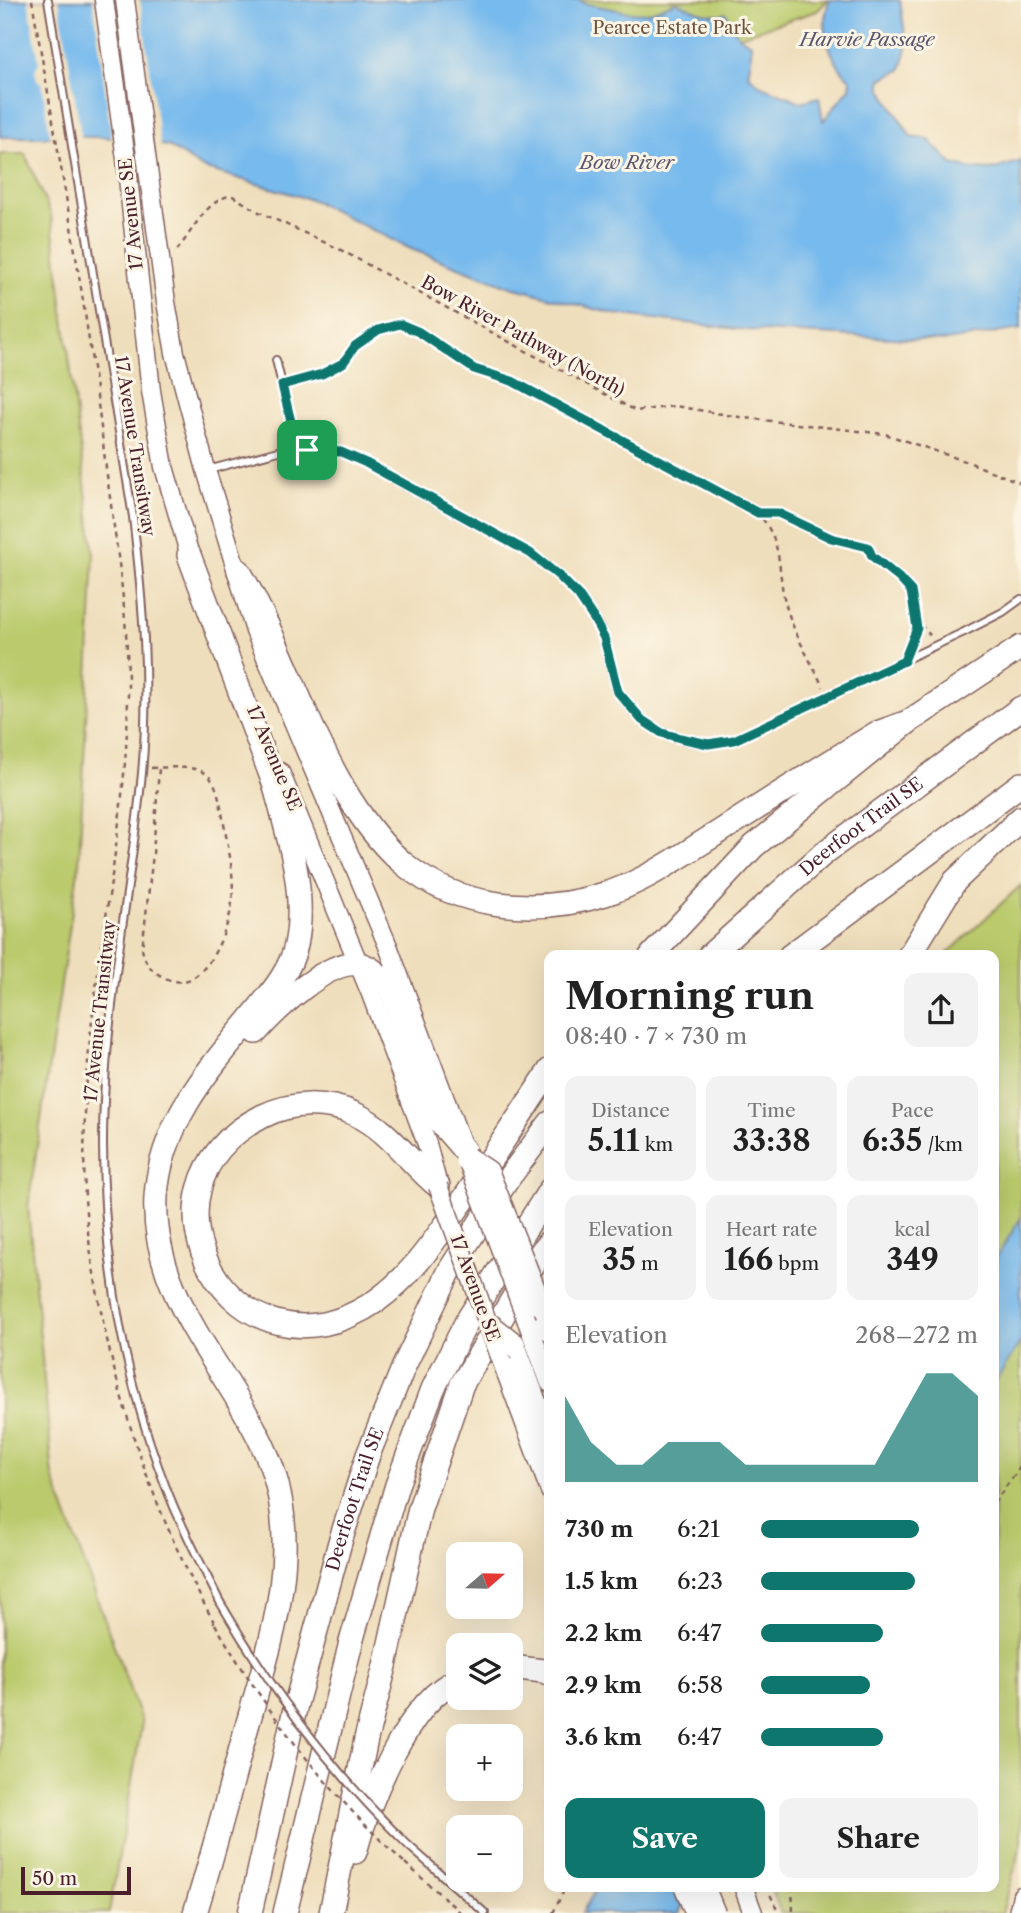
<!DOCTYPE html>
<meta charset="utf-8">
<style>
body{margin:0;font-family:"Libre Caslon Text",serif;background:#f2f2f2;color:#222;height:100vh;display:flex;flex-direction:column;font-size:26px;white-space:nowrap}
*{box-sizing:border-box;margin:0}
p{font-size:23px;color:#767676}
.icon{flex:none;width:38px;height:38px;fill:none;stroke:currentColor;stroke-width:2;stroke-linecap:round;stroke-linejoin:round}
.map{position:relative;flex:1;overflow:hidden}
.drawer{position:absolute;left:544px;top:950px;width:455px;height:942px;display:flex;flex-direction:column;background:#fff;border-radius:14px;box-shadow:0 7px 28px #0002}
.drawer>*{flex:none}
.needle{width:46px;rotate:70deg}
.buttons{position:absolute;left:446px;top:1542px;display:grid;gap:14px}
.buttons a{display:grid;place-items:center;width:77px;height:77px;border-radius:14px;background:#fff;box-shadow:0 7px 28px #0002;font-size:35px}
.scale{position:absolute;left:21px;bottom:18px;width:110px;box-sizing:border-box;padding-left:7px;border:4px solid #4a1f2b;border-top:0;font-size:19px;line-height:24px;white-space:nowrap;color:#4a1f2b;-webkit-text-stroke:5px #fcf5e5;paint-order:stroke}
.pin{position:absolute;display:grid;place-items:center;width:60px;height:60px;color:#fff;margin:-30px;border-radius:14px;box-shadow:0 4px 10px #0006}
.round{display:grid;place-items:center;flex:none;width:74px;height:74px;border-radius:14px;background:#f2f2f2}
.headline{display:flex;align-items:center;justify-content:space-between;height:119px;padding:0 21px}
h1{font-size:38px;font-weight:700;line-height:52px}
.stats{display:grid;grid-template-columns:repeat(3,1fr);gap:10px;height:119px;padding:7px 21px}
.stats div{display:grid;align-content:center;border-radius:14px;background:#f2f2f2;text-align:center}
.stats b{font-size:30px;font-weight:700}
.stats small{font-size:19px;font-weight:400}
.stats p{font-size:19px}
.chart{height:196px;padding:14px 21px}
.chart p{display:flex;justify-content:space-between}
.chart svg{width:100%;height:126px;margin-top:7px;fill:#0f766e;opacity:.7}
.action{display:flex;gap:14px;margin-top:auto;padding:14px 21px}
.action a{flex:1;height:80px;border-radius:14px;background:#0f766e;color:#fff;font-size:28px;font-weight:700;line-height:80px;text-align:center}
.action a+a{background:#f2f2f2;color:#222}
ul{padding:0 21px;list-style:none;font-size:23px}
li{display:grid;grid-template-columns:112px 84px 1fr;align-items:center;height:52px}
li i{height:18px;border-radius:9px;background:#0f766e}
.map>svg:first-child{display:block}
</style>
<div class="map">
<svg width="1021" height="1913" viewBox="0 0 1021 1913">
<rect width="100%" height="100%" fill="#fcf5e5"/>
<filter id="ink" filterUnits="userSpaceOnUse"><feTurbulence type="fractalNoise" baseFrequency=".0143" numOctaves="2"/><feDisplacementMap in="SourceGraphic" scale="14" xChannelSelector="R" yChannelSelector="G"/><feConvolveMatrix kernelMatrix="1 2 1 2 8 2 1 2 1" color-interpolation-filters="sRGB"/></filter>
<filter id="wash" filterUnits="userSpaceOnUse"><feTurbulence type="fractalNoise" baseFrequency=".00686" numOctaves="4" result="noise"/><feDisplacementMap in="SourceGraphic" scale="28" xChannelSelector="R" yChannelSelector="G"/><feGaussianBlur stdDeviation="1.57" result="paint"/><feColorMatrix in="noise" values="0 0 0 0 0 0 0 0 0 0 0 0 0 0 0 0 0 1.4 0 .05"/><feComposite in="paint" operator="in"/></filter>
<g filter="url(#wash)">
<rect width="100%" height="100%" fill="#efdebc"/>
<g fill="#baca6c" stroke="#82744c" stroke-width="2">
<path d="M496,0H828L817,11L672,58Z"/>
<path d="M0,154H25L51,215L94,555L79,864L28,1207L53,1477L142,1723L109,1913H0Z"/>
<path d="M1021,885V1845L1002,1913H781L771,1887L994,1886V956L946,955Z"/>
</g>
<g fill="#77baed" stroke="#606c8c" stroke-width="2">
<path d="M0,0H580L583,3L628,12L648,13L676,2C691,8 710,19 726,13C733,27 736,38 751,43V60L748,74L761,86L801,102L819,97L823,121L850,88L851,80C830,62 818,26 830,0H900L907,48L901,70L881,79V88L911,137L928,139L952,164L973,169L991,170L1021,161V329L946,341L745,330L614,314L511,287L411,249L312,200L203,168L168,146L105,137H0Z"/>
<path d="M1021,1218V1341L994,1384V1261Z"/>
<path d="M597,1887H691L679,1913H582Z"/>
</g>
<g fill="#efdebc">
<path d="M28,0H59L82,141H51L42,84L37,80L35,69L39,63Z"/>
<path d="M93,0H140L161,149L112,142Z"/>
</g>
</g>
<g filter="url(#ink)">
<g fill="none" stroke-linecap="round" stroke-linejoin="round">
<g stroke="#84625e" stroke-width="10">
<g id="service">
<path d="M48,0L133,517C143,602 150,687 142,773C130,896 103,1018 103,1143C103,1266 126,1393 174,1507C188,1539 204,1570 220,1602"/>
<path d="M297,446L307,450L340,452L366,463C401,484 437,504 473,523C503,539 533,553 559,576C577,593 597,617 605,641C610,658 610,677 619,692C636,723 673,742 707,744C716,744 725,741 734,740L964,632L1003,612L1021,599"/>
<path d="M208,470L297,446L276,360"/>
<path d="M409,1846L485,1913"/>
</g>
</g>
<g stroke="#84625e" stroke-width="19">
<path id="tertiary" d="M1017,1913L1021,1895"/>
</g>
<g stroke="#84625e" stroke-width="21">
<g id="secondary">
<path d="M104,0L126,159L151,391L164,467L193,566"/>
<path d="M125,0L166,302L175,353L206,470L255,631L388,946L461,1142"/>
<path d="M280,772L371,994L427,1144L438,1186"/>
<path d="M527,1321L550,1383"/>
<path d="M502,1362L550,1491"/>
<path d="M743,1886L753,1913"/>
</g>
</g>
<g stroke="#84625e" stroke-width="26">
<g id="motorway">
<path d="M189,555L274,783C288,834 307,892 296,945C290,974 266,999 248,1022C205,1073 160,1127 156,1197C150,1303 239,1376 272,1468C303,1557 268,1650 244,1737C228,1796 213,1855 195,1913"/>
<path d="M239,571C282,644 305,727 350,799C364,821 383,847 404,864C459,910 539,915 605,894C645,882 680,856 716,834C769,800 823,766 877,733L908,722"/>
<path d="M651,956L754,846L908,722L1021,647"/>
<path id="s1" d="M709,956L824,853L1021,708"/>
<path d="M790,956L1021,784"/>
<path d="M909,956L955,881L1021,818"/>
<path d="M256,1032C276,1010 327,959 359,964C372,967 382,978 390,987L439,1121L464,1150"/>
<path d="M438,1186C409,1163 390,1130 355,1114C326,1101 291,1102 263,1116C117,1188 235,1397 376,1301C413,1275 436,1238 462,1202C492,1158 521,1114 550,1070"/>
<path d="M539,1303L550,1329"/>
<path d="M513,1344L550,1444"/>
<path d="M511,1667L543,1671L550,1674"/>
<path d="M355,1852C368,1804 408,1699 458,1680"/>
<path id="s2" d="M250,1913L296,1704L340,1542L368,1455L404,1366L450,1270L507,1180L550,1123"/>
<path d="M285,1913L351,1642L397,1485L433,1389L467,1321L550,1190"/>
<path d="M331,1913L366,1739L385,1666L420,1508L462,1384L539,1255L550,1241"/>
</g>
</g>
<g stroke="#84625e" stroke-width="2.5" stroke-dasharray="5 5" stroke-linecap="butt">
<path d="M32,0C58,153 87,306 105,460C113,524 124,586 127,650C134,781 103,911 90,1039C85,1092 83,1145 85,1197C87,1238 95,1281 103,1321C125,1427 162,1529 215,1624"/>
<path d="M177,250C194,230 203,203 231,195L259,212L339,249L636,411L675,406L745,418L885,434L968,462L1021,483"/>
<path d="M292,382L322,374L343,364L355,346L378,330L400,324L419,332L474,369L512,381L758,513C787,547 775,574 788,612C796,638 811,661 823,687"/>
<path d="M758,513H778L831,539L868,547L872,556L899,578L911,591L917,627L910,645"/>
<path d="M916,616L921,625L930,635"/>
<path d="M151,768C213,765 215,769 225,830C231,861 238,893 227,924C218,951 197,996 163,977C150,970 145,963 142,949L153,854L159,768"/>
<path d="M994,1503L1021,1466"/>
<path d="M405,1863L461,1913"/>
<path d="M766,1886L779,1913"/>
<path d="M792,1886L793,1913"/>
<path d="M553,1913L566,1886"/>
</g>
<use href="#service" stroke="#fff" stroke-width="6"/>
<use href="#tertiary" stroke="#fff" stroke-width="16"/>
<use href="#secondary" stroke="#fff" stroke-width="18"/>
<use href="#motorway" stroke="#fff" stroke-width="23"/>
<g stroke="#84625e" stroke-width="10" stroke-linecap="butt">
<path id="service-bridge" d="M220,1602C272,1692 334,1774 409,1846"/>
</g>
<g stroke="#84625e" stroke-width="21" stroke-linecap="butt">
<g id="secondary-bridge">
<path d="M467,1159L527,1321"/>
<path d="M438,1186L502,1362"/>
<path d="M705,1886L716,1913"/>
</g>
</g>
<g stroke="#84625e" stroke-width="26" stroke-linecap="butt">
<g id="motorway-bridge">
<path d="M467,1159L487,1172L539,1303"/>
<path d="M489,1325L513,1344"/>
<path d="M686,1886L697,1913"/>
</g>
</g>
<path stroke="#84625e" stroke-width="2.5" stroke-dasharray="5 5" stroke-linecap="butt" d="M215,1624C267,1713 328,1794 405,1863"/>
<use href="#service-bridge" stroke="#fff" stroke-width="6"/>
<use href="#secondary-bridge" stroke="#fff" stroke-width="18"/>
<use href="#motorway-bridge" stroke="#fff" stroke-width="23"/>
</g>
</g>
<g fill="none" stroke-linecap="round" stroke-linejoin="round" filter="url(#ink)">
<g stroke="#fff" stroke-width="14">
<path id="route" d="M400,324L419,332L474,369L512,381L758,513H778L831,538L868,547L872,556L899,578L911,591L917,628L904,661L734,740L708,744L680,738L662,733L642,720L618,692L604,638L594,619L578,595L559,576L530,553L366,463L341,452L307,450L297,446L282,385L322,374L343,363L355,346L378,330Z"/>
</g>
<use href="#route" stroke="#0f766e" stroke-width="9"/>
</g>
<g text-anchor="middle" stroke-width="6" stroke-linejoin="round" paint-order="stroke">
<g font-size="18" fill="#6c523e" stroke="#fcf5e5">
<text x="672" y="34">Pearce Estate Park</text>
</g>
<g font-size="18" fill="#4a1f2b" stroke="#fcf5e5">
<text transform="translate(131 214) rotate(-96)" y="6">17 Avenue SE</text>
<text transform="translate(523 336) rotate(29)" y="6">Bow River Pathway (North)</text>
<text transform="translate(135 446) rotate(81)" y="6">17 Avenue Transitway</text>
<text transform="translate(274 758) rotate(67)" y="6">17 Avenue SE</text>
<text dy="6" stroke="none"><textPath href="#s1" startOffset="200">Deerfoot Trail SE</textPath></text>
<text transform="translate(100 1011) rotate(-84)" y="6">17 Avenue Transitway</text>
<text transform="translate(475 1288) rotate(70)" y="6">17 Avenue SE</text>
<text dy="6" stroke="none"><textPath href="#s2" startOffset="427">Deerfoot Trail SE</textPath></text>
</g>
<g font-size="19" font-style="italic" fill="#5a556f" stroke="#fcf5e5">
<text x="867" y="46">Harvie Passage</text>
<text x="627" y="169">Bow River</text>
</g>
</g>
</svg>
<div class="buttons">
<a><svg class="needle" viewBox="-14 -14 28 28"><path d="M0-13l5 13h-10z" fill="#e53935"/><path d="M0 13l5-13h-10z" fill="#767676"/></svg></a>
<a><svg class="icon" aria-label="layers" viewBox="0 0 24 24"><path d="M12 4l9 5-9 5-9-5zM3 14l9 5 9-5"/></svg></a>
<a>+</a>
<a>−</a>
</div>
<div class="scale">50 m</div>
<div class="pin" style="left:307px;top:450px;background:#1e9e55"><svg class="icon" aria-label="arrive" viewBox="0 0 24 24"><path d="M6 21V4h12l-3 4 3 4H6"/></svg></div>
<section class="drawer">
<div class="headline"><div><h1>Morning run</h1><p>08:40 · 7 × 730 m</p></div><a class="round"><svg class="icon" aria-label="share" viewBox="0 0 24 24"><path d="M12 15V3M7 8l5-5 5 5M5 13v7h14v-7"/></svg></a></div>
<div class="stats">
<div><p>Distance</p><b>5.11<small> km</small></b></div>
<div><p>Time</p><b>33:38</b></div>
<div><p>Pace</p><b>6:35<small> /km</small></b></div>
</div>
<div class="stats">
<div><p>Elevation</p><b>35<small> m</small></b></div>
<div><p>Heart rate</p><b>166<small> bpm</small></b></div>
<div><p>kcal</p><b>349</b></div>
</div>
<div class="chart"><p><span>Elevation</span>268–272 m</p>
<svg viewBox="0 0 160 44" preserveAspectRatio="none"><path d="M0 44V14L10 30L20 38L30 38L40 30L50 30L60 30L70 38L80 38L90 38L100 38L110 38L120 38L130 22L140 6L150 6L160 14V44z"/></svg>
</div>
<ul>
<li><b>730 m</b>6:21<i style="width:73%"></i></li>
<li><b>1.5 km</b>6:23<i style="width:71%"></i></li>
<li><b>2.2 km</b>6:47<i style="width:56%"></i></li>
<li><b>2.9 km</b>6:58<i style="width:50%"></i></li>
<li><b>3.6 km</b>6:47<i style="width:56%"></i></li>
</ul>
<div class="action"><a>Save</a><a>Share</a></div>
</section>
</div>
